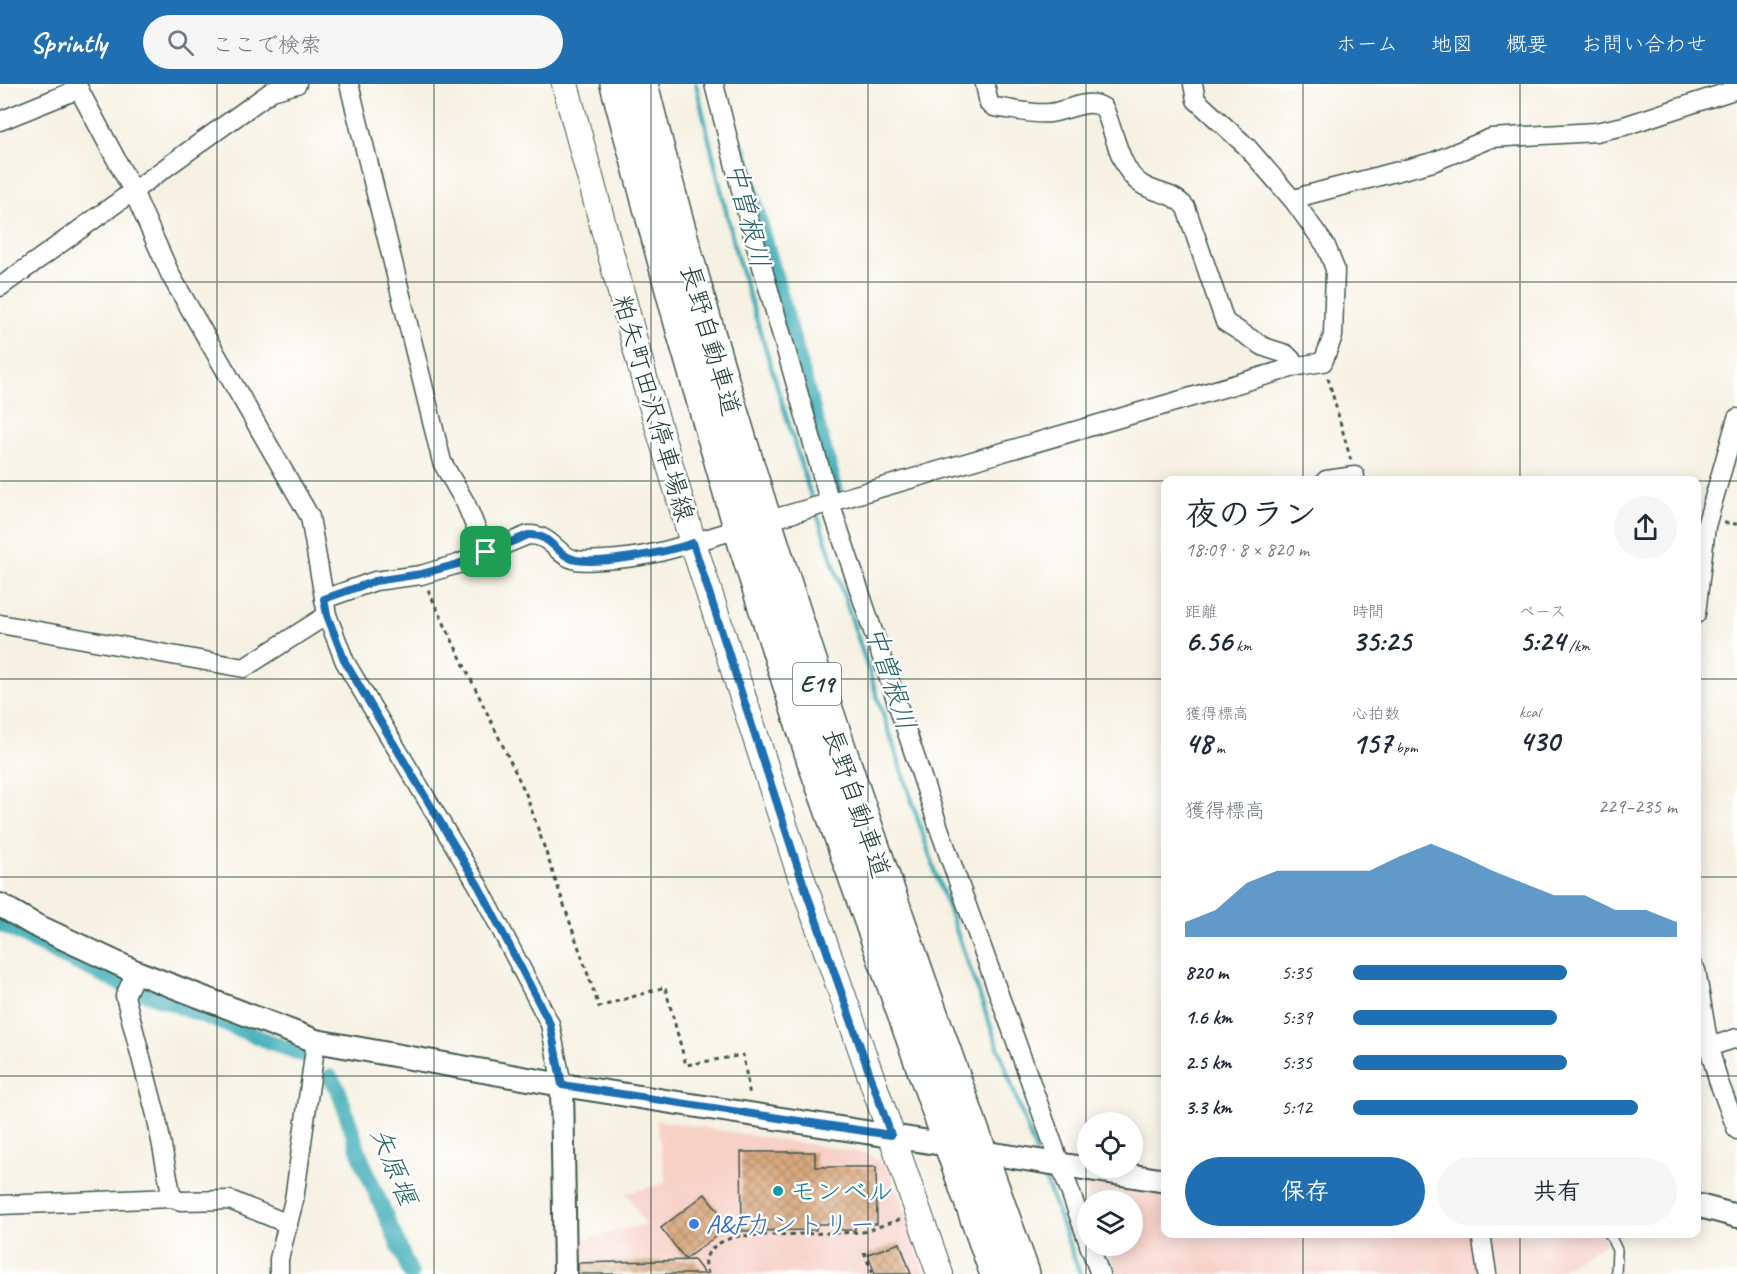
<!DOCTYPE html>
<html lang="ja">
<meta charset="utf-8">
<style>
body{margin:0;font-family:Caveat,"Klee One",sans-serif;background:#f6f6f7;color:#1f2937;height:100vh;display:flex;flex-direction:column;font-size:22px;white-space:nowrap}
*{box-sizing:border-box;margin:0}
p{font-size:20px;color:#747a83}
.icon{flex:none;width:33px;height:33px;fill:none;stroke:currentColor;stroke-width:2;stroke-linecap:round;stroke-linejoin:round}
.map{position:relative;flex:1;overflow:hidden}
.details{position:absolute;left:1161px;top:392px;width:540px;height:762px;display:flex;flex-direction:column;background:#fff;border-radius:12px;box-shadow:0 3px 15px #0003}
.details>*{flex:none}
.buttons{position:absolute;left:1077px;top:1028px;display:grid;gap:12px}
.buttons a{display:grid;place-items:center;width:66px;height:66px;border-radius:50%;background:#fff;box-shadow:0 3px 15px #0003;font-size:30px}
.pin{position:absolute;display:grid;place-items:center;width:51px;height:51px;color:#fff;margin:-26px;border-radius:12px;box-shadow:0 3px 9px #0006}
.round{display:grid;place-items:center;flex:none;width:63px;height:63px;border-radius:32px;background:#f6f6f7}
.head{display:flex;align-items:center;justify-content:space-between;height:102px;padding:0 24px}
h1{font-size:33px;font-weight:700;line-height:45px}
.metrics{display:grid;grid-template-columns:repeat(3,1fr);gap:9px;height:102px;padding:6px 24px}
.metrics div{display:grid;align-content:center}
.metrics b{font-size:30px;font-weight:700}
.metrics small{font-size:16px;font-weight:400}
.metrics p{font-size:16px}
.chart{height:168px;padding:12px 24px}
.chart p{display:flex;justify-content:space-between}
.chart svg{width:100%;height:108px;margin-top:6px;fill:#1f6fb2;opacity:.7}
.button{display:flex;gap:12px;margin-top:auto;padding:12px 24px}
.button a{flex:1;height:69px;border-radius:36px;background:#1f6fb2;color:#fff;font-size:24px;font-weight:700;line-height:69px;text-align:center}
.button a+a{background:#f6f6f7;color:#1f2937}
ul{padding:0 24px;list-style:none;font-size:20px}
li{display:grid;grid-template-columns:96px 72px 1fr;align-items:center;height:45px}
li i{height:15px;border-radius:8px;background:#1f6fb2}
header{display:flex;align-items:center;gap:36px;box-sizing:border-box;height:84px;padding:0 30px;background:#1f6fb2;color:#fff}
header strong{font-size:28px}
nav{display:flex;gap:33px;margin-inline-start:auto;font-size:21px}
.search{width:420px;height:54px;background:#f6f6f7;display:flex;align-items:center;gap:15px;box-sizing:border-box;padding:0 21px;border-radius:33px;color:#747a83;font-size:22px}
.map>svg:first-child{display:block}
</style>
<header>
<strong>Sprintly</strong>
<div class="search"><svg class="icon" aria-label="search" viewBox="0 0 24 24"><circle cx="10" cy="10" r="6"/><path d="M15 15l6 6"/></svg>ここで検索</div>
<nav><a>ホーム</a><a>地図</a><a>概要</a><a>お問い合わせ</a></nav>
</header>
<div class="map">
<svg width="1737" height="1190" viewBox="0 0 1737 1190">
<defs>
<pattern id="building-cross-hatch" width="8" height="8" patternUnits="userSpaceOnUse" patternTransform="scale(1.5)"><rect width="8" height="8" fill="#daaa81"/><path d="M0 0l8 8M0 8l8-8" fill="none" stroke="#b08c6a"/></pattern>
</defs>
<rect width="100%" height="100%" fill="#fff"/>
<filter id="ink" filterUnits="userSpaceOnUse"><feTurbulence type="fractalNoise" baseFrequency=".0167" numOctaves="2"/><feDisplacementMap in="SourceGraphic" scale="12" xChannelSelector="R" yChannelSelector="G"/><feConvolveMatrix kernelMatrix="1 2 1 2 8 2 1 2 1" color-interpolation-filters="sRGB"/></filter>
<filter id="wash" filterUnits="userSpaceOnUse"><feTurbulence type="fractalNoise" baseFrequency=".008" numOctaves="4" result="noise"/><feDisplacementMap in="SourceGraphic" scale="24" xChannelSelector="R" yChannelSelector="G"/><feGaussianBlur stdDeviation="1.35" result="paint"/><feColorMatrix in="noise" values="0 0 0 0 0 0 0 0 0 0 0 0 0 0 0 0 0 1.4 0 .05"/><feComposite in="paint" operator="in"/></filter>
<g filter="url(#wash)">
<rect width="100%" height="100%" fill="#f6f1e2"/>
<g fill="#f7d1c8">
<path d="M656,1036L868,1070L889,1085L911,1142L925,1190H579L578,1157L645,1140L627,1109L666,1099Z"/>
<path d="M1082,1093L1165,1105L1166,1149H1602L1607,1158L1554,1190H1117L1106,1161H1132V1116H1090Z"/>
</g>
<g fill="none" stroke-linecap="round" stroke-linejoin="round">
<g stroke="#3aabb6" stroke-width="4.5">
<path d="M696,0L736,169L813,419"/>
<path d="M816,427L935,787L1036,1069"/>
<path d="M1042,1086L1080,1190"/>
</g>
<g stroke="#3aabb6" stroke-width="16">
<path d="M740,67L836,407"/>
<path d="M0,839L60,871L122,900"/>
<path d="M135,905L307,972"/>
<path d="M330,993L338,1005L362,1077L411,1190"/>
</g>
</g>
<g id="blocks">
<g fill="url(#building-cross-hatch)">
<path d="M741,1068H815V1083H876L877,1140H855V1146H841V1140H816V1146L742,1147Z"/>
<path d="M705,1110L730,1142L685,1175L661,1144Z"/>
<path d="M900,1159L911,1190H875L868,1170Z"/>
<path d="M694,1176L705,1190H578V1179Z"/>
</g>
</g>
</g>
<g filter="url(#ink)">
<use href="#blocks" fill-opacity="0" stroke="#3f584e" stroke-width="1.5"/>
<g fill="none" stroke-linecap="round" stroke-linejoin="round">
<g stroke="#3f584e" stroke-width="12">
<path id="service" d="M1609,1149L1617,1166L1616,1190"/>
</g>
<g stroke="#3f584e" stroke-width="21">
<g id="minor">
<path d="M76,0L133,107L171,192L310,433L327,531L345,578L479,803L550,940L562,1001"/>
<path d="M349,0L442,378L466,420L486,468"/>
<path d="M714,0L749,137L830,419L940,747L1088,1157"/>
<path d="M985,0L989,20L994,23C1012,25 1032,31 1050,29C1068,27 1088,13 1104,24C1114,46 1120,87 1141,100C1156,110 1174,108 1186,124L1225,238L1264,263L1286,270L1298,282"/>
<path d="M0,37L79,5"/>
<path d="M1293,116L1307,111L1433,78L1491,54L1596,48L1624,42L1737,5"/>
<path d="M0,203L272,7L297,0"/>
<path d="M1326,396L1355,392"/>
<path d="M780,433L1298,282L1323,278L1333,252L1335,185L1326,162L1293,116L1247,63L1196,16L1193,0"/>
<path d="M324,515L375,497L421,491L458,480L528,451C552,450 556,472 576,476C584,478 594,476 603,476C649,474 682,462 725,449"/>
<path d="M1696,530L1706,442L1737,334"/>
<path d="M0,540L244,584L327,531"/>
<path d="M1696,886L1709,963L1718,996L1737,1046"/>
<path d="M136,888L125,912L156,1031L172,1114"/>
<path d="M1709,963L1737,954"/>
<path d="M0,1121L172,1114L181,1117L230,1116L288,1140"/>
<path d="M1481,1149L1487,1190"/>
<path d="M1089,1161L1100,1190"/>
<path d="M279,1190V1175L294,1116L316,957"/>
</g>
</g>
<g stroke="#3f584e" stroke-width="26">
<g id="tertiary">
<path d="M0,821L33,840L136,888L316,957L562,1001L936,1059"/>
<path d="M562,1001L565,1190"/>
<path d="M994,1070L1166,1097"/>
<path d="M1696,1121L1737,1132"/>
</g>
</g>
<g stroke="#3f584e" stroke-width="28">
<path id="secondary" d="M565,0L646,301L693,459L798,784L940,1190"/>
</g>
<g stroke="#3f584e" stroke-width="36">
<g id="motorway">
<path d="M617,0L684,250L746,463L814,677L997,1190"/>
<path d="M641,0C741,405 884,797 1023,1190"/>
</g>
</g>
<g stroke="#3f584e" stroke-width="3" stroke-dasharray="4.5 4.5" stroke-linecap="butt">
<path d="M1328,294L1351,377"/>
<path d="M1724,439L1737,440"/>
<path d="M428,506L526,710L599,923L665,903L686,981L743,971L750,1012"/>
<path d="M864,1168L873,1190"/>
<path d="M708,1190C707,1186 705,1180 706,1175C709,1161 728,1154 740,1152L863,1148L901,1135"/>
</g>
<use href="#service" stroke="#fff" stroke-width="9"/>
<use href="#minor" stroke="#fff" stroke-width="18"/>
<use href="#tertiary" stroke="#fff" stroke-width="22"/>
<use href="#secondary" stroke="#fff" stroke-width="26"/>
<use href="#motorway" stroke="#fff" stroke-width="33"/>
</g>
</g>
<g fill="none" stroke-linecap="round" stroke-linejoin="round" filter="url(#ink)">
<g stroke="#fff" stroke-width="12">
<path id="route" d="M528,451C549,450 552,464 568,473C587,485 670,467 693,459L798,784L891,1051L562,1001L550,940L479,803L345,578L327,531L324,515L375,497L421,490L458,480Z"/>
</g>
<use href="#route" stroke="#1f6fb2" stroke-width="8"/>
</g>
<path fill="none" stroke="#1f3d34" stroke-width="1.5" stroke-opacity="0.55" d="M217,0V1190M434,0V1190M651,0V1190M868,0V1190M1086,0V1190M1303,0V396M1520,0V396M0,198H1737M0,397H1166M1696,397H1737M0,595H1166M1696,595H1737M0,793H1166M1696,793H1737M0,992H1166M1696,992H1737M1303,1149V1190M1520,1149V1190"/>
<circle fill="#0f9aa8" stroke="#fff" stroke-width="2" cx="778" cy="1107" r="6"/>
<circle fill="#3f7fe0" stroke="#fff" stroke-width="2" cx="694" cy="1140" r="6"/>
<g text-anchor="middle" stroke-width="5" stroke-linejoin="round" paint-order="stroke">
<rect fill="#fff" stroke="#627771" stroke-width="1.5" x="793" y="579" width="48" height="42" rx="4.5"/>
<g font-size="24" font-weight="bold" fill="#1f3d34">
<text x="817" y="608">E19</text>
</g>
<g font-size="26" fill="#1f3d34" stroke="#fff">
<text transform="translate(711 256) rotate(74)" y="9">長野自動車道</text>
<text transform="translate(654 324) rotate(74)" y="9">粕矢町田沢停車場線</text>
<text transform="translate(857 719) rotate(71)" y="9">長野自動車道</text>
</g>
<g font-size="26" fill="#0d838f" stroke="#fff" text-anchor="start">
<text x="790" y="1116">モンベル</text>
</g>
<g font-size="26" fill="#366cbe" stroke="#fff" text-anchor="start">
<text x="706" y="1149">A&amp;Fカントリー</text>
</g>
<g font-size="27" font-style="italic" fill="#286462" stroke="#fff">
<text transform="translate(748 131) rotate(76)" y="9">中曽根川</text>
<text transform="translate(891 594) rotate(72)" y="9">中曽根川</text>
<text transform="translate(394 1082) rotate(68)" y="9">矢原堰</text>
</g>
</g>
</svg>
<div class="buttons">
<a><svg class="icon" aria-label="locate" viewBox="0 0 24 24"><circle cx="12" cy="12" r="6"/><path d="M12 2v4M12 18v4M2 12h4M18 12h4"/></svg></a>
<a><svg class="icon" aria-label="layers" viewBox="0 0 24 24"><path d="M12 4l9 5-9 5-9-5zM3 14l9 5 9-5"/></svg></a>
</div>
<div class="pin" style="left:486px;top:468px;background:#1e9e55"><svg class="icon" aria-label="arrive" viewBox="0 0 24 24"><path d="M6 21V4h12l-3 4 3 4H6"/></svg></div>
<section class="details">
<div class="head"><div><h1>夜のラン</h1><p>18:09 · 8 × 820 m</p></div><a class="round"><svg class="icon" aria-label="share" viewBox="0 0 24 24"><path d="M12 15V3M7 8l5-5 5 5M5 13v7h14v-7"/></svg></a></div>
<div class="metrics">
<div><p>距離</p><b>6.56<small> km</small></b></div>
<div><p>時間</p><b>35:25</b></div>
<div><p>ペース</p><b>5:24<small> /km</small></b></div>
</div>
<div class="metrics">
<div><p>獲得標高</p><b>48<small> m</small></b></div>
<div><p>心拍数</p><b>157<small> bpm</small></b></div>
<div><p>kcal</p><b>430</b></div>
</div>
<div class="chart"><p><span>獲得標高</span>229–235 m</p>
<svg viewBox="0 0 160 44" preserveAspectRatio="none"><path d="M0 44V38L10 33L20 22L30 17L40 17L50 17L60 17L70 11L80 6L90 11L100 17L110 22L120 27L130 27L140 33L150 33L160 38V44z"/></svg>
</div>
<ul>
<li><b>820 m</b>5:35<i style="width:66%"></i></li>
<li><b>1.6 km</b>5:39<i style="width:63%"></i></li>
<li><b>2.5 km</b>5:35<i style="width:66%"></i></li>
<li><b>3.3 km</b>5:12<i style="width:88%"></i></li>
</ul>
<div class="button"><a>保存</a><a>共有</a></div>
</section>
</div>
